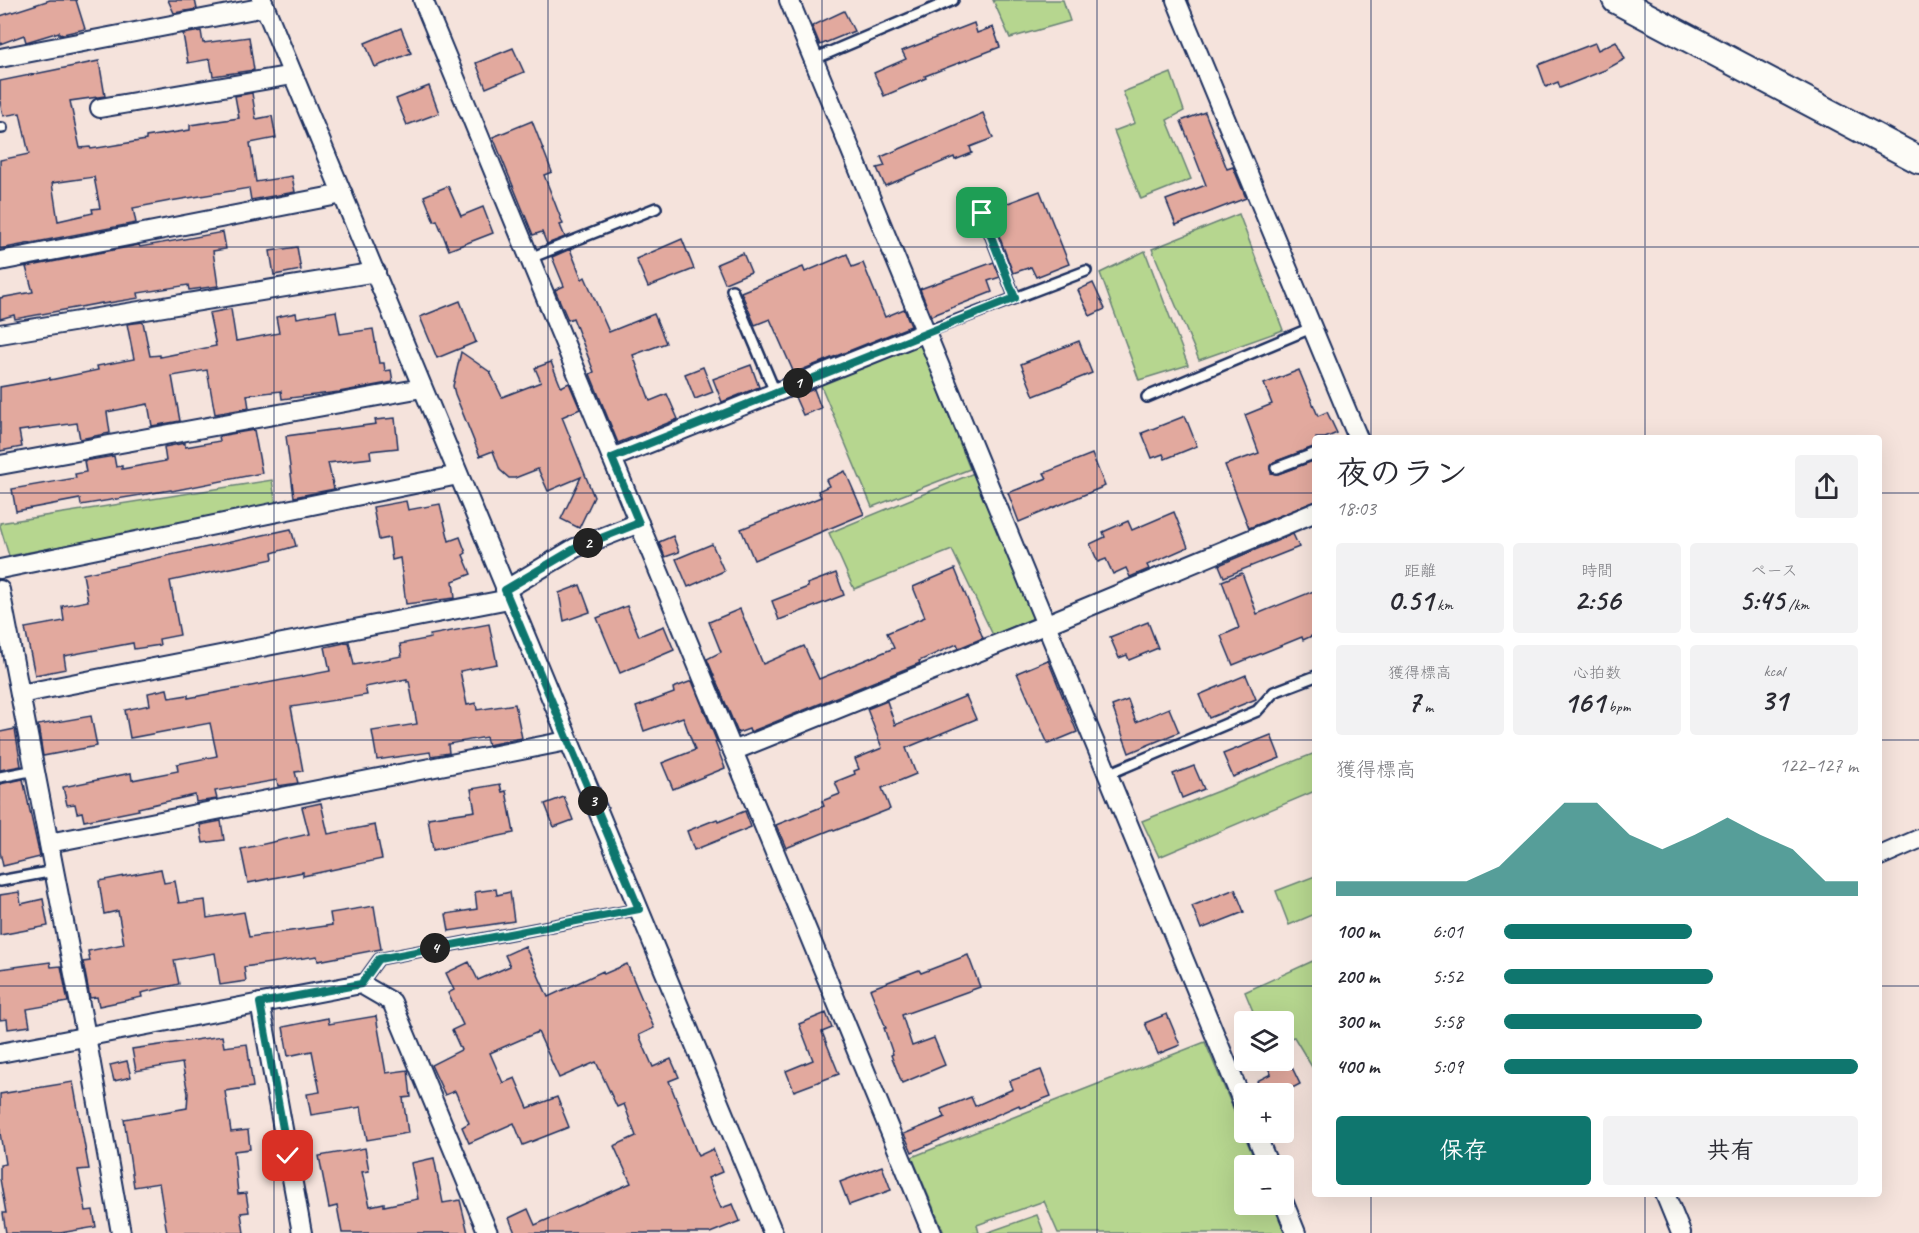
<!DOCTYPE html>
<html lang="ja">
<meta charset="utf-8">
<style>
body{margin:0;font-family:Caveat,"Klee One",sans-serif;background:#f2f2f3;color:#2b2b33;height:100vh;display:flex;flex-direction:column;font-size:22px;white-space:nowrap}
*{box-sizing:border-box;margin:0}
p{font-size:20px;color:#7c7c81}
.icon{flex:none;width:33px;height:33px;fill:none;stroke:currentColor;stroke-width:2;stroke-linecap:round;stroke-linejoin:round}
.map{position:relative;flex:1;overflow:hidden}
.side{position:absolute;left:1312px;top:435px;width:570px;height:762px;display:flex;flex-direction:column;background:#fff;border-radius:6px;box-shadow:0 6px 24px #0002}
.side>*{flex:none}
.tools{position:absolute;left:1234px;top:1011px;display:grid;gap:12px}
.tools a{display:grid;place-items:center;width:60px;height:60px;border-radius:6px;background:#fff;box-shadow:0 6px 24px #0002;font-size:30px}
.pin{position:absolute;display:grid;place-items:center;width:51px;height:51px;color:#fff;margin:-26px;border-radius:12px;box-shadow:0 3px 9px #0006}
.km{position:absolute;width:30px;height:30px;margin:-15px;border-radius:50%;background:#222;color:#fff;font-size:16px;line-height:30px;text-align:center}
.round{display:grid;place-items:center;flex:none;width:63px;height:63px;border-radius:6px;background:#f2f2f3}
.head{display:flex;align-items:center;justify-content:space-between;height:102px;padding:0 24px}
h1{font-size:33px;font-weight:700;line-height:45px}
.metrics{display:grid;grid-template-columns:repeat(3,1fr);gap:9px;height:102px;padding:6px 24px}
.metrics div{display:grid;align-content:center;border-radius:6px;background:#f2f2f3;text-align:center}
.metrics b{font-size:30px;font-weight:700}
.metrics small{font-size:16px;font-weight:400}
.metrics p{font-size:16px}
.chart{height:168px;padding:12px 24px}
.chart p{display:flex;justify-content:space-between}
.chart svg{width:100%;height:108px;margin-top:6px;fill:#0f766e;opacity:.7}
.action{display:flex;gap:12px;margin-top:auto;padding:12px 24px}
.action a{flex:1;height:69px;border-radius:6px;background:#0f766e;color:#fff;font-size:24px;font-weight:700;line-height:69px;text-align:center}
.action a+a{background:#f2f2f3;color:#2b2b33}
ul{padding:0 24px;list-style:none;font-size:20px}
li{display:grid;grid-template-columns:96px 72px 1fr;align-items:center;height:45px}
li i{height:15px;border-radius:8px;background:#0f766e}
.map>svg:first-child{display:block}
</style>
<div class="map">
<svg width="1919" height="1233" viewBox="0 0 1919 1233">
<rect width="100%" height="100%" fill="#f5e3dc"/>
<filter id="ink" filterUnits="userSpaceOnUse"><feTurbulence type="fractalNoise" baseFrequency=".0167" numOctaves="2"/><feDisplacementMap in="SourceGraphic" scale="12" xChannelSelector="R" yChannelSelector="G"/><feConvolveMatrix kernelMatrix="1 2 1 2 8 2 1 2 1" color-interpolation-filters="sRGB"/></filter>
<g filter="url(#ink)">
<g fill="#b6d68f" stroke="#688276" stroke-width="1.5">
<path d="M993,0H1063L1070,21L1010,38Z"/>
<path d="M1171,73L1184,111L1167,120L1191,179L1141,199L1114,131L1135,123L1123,92Z"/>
<path d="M1239,214L1283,330L1199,360L1152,249Z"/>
<path d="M1145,251L1188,365L1139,380L1100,273Z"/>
<path d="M920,342L970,469L872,507L819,381Z"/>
<path d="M974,473L1036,617L993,635L952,550L854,589L829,533Z"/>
<path d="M272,480L276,505L9,556L0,526V523Z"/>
<path d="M1315,753V791L1159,857L1142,821Z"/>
<path d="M1315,876V914L1289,925L1276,891Z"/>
<path d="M1315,960V1072L1294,1037L1284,1040V1022L1257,1021L1245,992Z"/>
<path d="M1205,1042L1257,1165L1245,1166V1204L1274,1205L1286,1233H1058L1044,1201L977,1225L979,1233H944L912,1157Z"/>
<path d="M1037,1215L1044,1233H986Z"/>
</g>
<g fill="#e2a99e" stroke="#1b2f5e" stroke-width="1.5" fill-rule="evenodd">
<path d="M50,0H76L85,29L59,35V32L26,42L24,35L0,44V16Z"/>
<path d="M168,0H195L197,9L174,13Z"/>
<path d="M844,11L854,31L820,45L812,26Z"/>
<path d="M974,23L977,33L993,27L1000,47L925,76L926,78L884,96L874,73L906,59L902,51Z"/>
<path d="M401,28L411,53L375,67L365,43Z"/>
<path d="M201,31L203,43L249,37L254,70L213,76L210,59L188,63L183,34Z"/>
<path d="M1616,41L1625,59L1605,70L1560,88L1558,82L1546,87L1538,65L1595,43L1598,50Z"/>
<path d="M513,48L524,72L486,88L476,63Z"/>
<path d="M99,61L105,96L70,101L80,148L90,147L91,149L146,140V137L190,130V125L239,118L235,96L252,93L256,119L272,116L276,138L250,143L256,182L292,176L295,192L251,200L249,188L170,201L133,208L136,223L0,249V160L29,154L20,113L3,116L0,102V81ZM94,177L100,208L92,209L93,213L58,221L52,183Z"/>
<path d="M429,86L439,113L407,125L396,99Z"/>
<path d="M1205,112L1227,169L1233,167L1246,198L1176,225L1166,200L1206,185L1181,121Z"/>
<path d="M983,113L993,138L970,147L972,153L955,160L954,157L885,186L877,168L885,166L881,157Z"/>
<path d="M532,121L552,172L544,175L563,224L560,225L565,237L547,244L542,232L533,235L493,137Z"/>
<path d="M448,186L461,216L483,207L493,233L449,250L437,220L434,221L424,196Z"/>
<path d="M1040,191L1069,264L1036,277L1031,267L1013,273L992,217L1002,213L1000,206Z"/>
<path d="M223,232L226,249L213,251L218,286L189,290L188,285L138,293L139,298L102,304V303L15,319L14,315L0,319V298L33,292L26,267L139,245L140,247Z"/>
<path d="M682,239L694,269L648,287L636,259Z"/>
<path d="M297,247L301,270L274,275L270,251Z"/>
<path d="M570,249L582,279L585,277L609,332L654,314L666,343L633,355L650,401L667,394L678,419L618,443L590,374L594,372L573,318L568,320L555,290L564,286L552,257Z"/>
<path d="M743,253L751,272L725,283L717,264Z"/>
<path d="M847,254L852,267L863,263L885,317L904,309L911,326L794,373L770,319L755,325L741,292L803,267L805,272Z"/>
<path d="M994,262L1000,277L988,281L992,292L931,316L920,289Z"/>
<path d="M1093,283L1105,309L1090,316L1078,290Z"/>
<path d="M460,301L476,342L437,358L420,317Z"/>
<path d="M231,309L236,341L279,333L276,317L296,313L297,318L336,311L340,334L373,329L379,363H384L385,371L391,370L393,382L339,392L282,399L281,391L247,395L249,408L215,414L207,370L172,376L180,421L152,426L148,404L107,412L110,433L80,439L77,423L19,431L22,447L0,451V387L50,378V380L98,370L97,366L134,359L127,324L143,322L150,356L160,355V357L216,346L209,313Z"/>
<path d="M1079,341L1092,373L1034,396L1021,364Z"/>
<path d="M461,352L490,372L502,397L541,382L535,368L551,362L561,387L569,383L580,409L562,417L594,497L579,528L561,519L581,477L548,491L538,469L515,478H509L500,470L493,451L480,456L455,394L453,386Z"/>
<path d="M751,365L759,387L722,402L713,379Z"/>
<path d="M703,367L713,392L695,399L685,374Z"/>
<path d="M1299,370L1318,416L1327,412L1337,433L1325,438H1316V446L1274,462L1270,466L1271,473L1278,474L1316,460V501L1249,528L1225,465L1259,453L1245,415L1272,404L1264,384Z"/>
<path d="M814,389L821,408L803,415L795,397Z"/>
<path d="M1185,416L1197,446L1165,459L1163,454L1152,458L1142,433Z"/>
<path d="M395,418L398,448L370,451L371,458L328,463L334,489L294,497L286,436L376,424L375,420Z"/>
<path d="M254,430L262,473L172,491L171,490L81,505L80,499L16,511L12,489L76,478L75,474L86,472L84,461L114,456L116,467L122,466V469L166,461L164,447L185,443V447L220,441L219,436Z"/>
<path d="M1092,454L1105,486L1019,522L1008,493L1047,478L1044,473Z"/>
<path d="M845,471L864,514L754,560L741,529L821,497L818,491L829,486L826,480Z"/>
<path d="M406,501L408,510L440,504L449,541L460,537L466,553L463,555L471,574L453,581L455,598L406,604L400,558L392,560L389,538L379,540L373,507Z"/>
<path d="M1174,512L1188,547L1147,565L1149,569L1130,577L1126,568L1113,574L1106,559L1098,562L1090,544L1105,537L1103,532L1128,521L1132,530Z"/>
<path d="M291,529L296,546L272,553L273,559L170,581L180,635L159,639L160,645L134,649L133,643L64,656L66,669L35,675L25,628L64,621L62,606L88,601L83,574Z"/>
<path d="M1293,534L1299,547L1224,577L1219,565Z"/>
<path d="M673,536L679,552L665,557L659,542Z"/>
<path d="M712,544L724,571L688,587L676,559Z"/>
<path d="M955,569L983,638L959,648L957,644L919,661L920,663L750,732L749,729L738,733L707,659L721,652L709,622L740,609L763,664L804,646L819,679L894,648L887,633L925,617L913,587Z"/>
<path d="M836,573L844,595L779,620L772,601L808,587L807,584Z"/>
<path d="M1242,573L1257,614L1316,590V634L1303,640L1302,637L1233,665L1221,636L1239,628L1222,581Z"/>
<path d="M580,585L590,612L564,621L559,593Z"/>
<path d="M627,606L639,636L664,626L674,650L620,673L597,618Z"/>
<path d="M1148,622L1158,648L1129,660L1127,655L1119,658L1110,637Z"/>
<path d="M489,624L497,664L460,671L467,705L476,703L477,710L515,704L522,738L488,745L486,737L448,744L449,753L431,756L430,752L377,760L372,731L417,724L409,681L407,682V679L365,687L367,695L291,707L303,771L295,772L298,783L278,786L277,780L215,791L217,799L196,802L195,795L138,808L139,810L84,821L82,812L77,813L75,804L67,805L63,787L131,773L132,780L178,771L177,764L217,756L210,723L130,738L125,710L150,705L148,693L167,689L169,698L188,695V698L330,671L325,647L349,642L354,665L402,656L400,644L431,638L430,635Z"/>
<path d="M1048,660L1077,732L1048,744L1017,673Z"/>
<path d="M1246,675L1256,699L1209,718L1199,695Z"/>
<path d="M692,681L717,742H715L725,768L673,789L662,763L695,750L683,717L644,731L636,707L674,693L673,688Z"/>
<path d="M966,696L976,719L906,748L916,774L882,788L890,809L834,831L833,829L786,848L776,825L824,806L822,801L840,794L835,782L855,774L854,771L859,769L855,759L882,748L867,709L887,701L895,725Z"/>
<path d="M1128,700L1136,722L1169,708L1179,732L1129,753L1112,706Z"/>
<path d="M91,716L97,746L43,756L38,725Z"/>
<path d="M15,729L21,766L0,770V732Z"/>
<path d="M1271,735L1280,758L1233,777L1223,754Z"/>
<path d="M1194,766L1204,789L1182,798L1173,774Z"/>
<path d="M23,779L40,857L3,866L0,852V784Z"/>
<path d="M500,784L502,792L506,791L514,833L433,850L428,818L475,811L471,789Z"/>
<path d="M564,797L573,820L554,827L545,804Z"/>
<path d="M321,803L328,834L375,825L382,859L303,876V872L248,883L241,849L309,834L302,807Z"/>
<path d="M745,811L751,827L694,850L687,831L717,819L718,822Z"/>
<path d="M221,821L224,840L203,843L200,825Z"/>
<path d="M161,869L164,883L175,881L179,903L205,900L207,918L244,912L249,937L332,925L330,913L374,906L381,949L318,961L317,956L244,967L246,981L220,985L215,953L174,960L179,984L141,993L142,997L99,1006L97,997L90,998L83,962L90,961L88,951L124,944L118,911L104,914L99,881Z"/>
<path d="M496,889L497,895L510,892L514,921L449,931L446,914L477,909L475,892Z"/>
<path d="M1235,889L1244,912L1201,929L1192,906Z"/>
<path d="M19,892L21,904L43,899L48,926L0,935V895Z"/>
<path d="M525,946L548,997L603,971L604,974L627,964L654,1028L639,1035L653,1067L671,1059L679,1077L669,1081L698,1156L713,1149L722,1172L708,1178L721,1208L733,1204L740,1221L710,1233H515L509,1218L528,1209L535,1225L631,1183L614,1146L636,1136L624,1104L617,1107L596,1062L559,1078L538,1032L490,1053L503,1083L515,1078L528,1108L557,1097L569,1127L523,1145L514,1123L469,1143L462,1127L469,1123L455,1091L445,1095L431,1065L461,1050L452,1030L463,1025L448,993L454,990L446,973L469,962L478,980L510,966L505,955Z"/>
<path d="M968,955L980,987L902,1015L912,1046L934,1038L945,1065L902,1083L891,1055L893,1054L884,1028H886L870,989L919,970L921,973Z"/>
<path d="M50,962L51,967L61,966L68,1002L27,1009L30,1026L8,1029L7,1019L0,1020V969Z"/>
<path d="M826,1013L832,1028L822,1032L839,1074L794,1091L786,1071L813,1060L799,1024Z"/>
<path d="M1167,1014L1180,1045L1158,1054L1145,1023Z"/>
<path d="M376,1016L386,1073L408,1070L411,1097L403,1098L408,1133L367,1140L361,1107L311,1115L307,1094L320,1092L312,1051L288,1056L283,1027L328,1018L329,1024Z"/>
<path d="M222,1036L224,1047L247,1044L253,1087L225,1091L231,1132L248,1130L250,1149L234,1151L238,1194L246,1193L249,1212L241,1213L244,1233H167L159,1183L134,1187L124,1119L187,1108L188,1093L182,1063L136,1071L132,1049Z"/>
<path d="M1286,1055L1300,1084L1281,1094H1263L1257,1081L1271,1074L1266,1064L1273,1060H1284V1056Z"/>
<path d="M127,1061L131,1077L114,1081L110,1065Z"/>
<path d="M1041,1070L1051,1096L1020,1108L1019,1105L912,1152L904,1134L945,1117L941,1109L971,1097L975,1106L1013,1089L1010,1081Z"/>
<path d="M73,1082L89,1169L78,1170L86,1211L93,1210L96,1227L60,1233H6L3,1213H6L0,1179V1165L5,1164L0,1133V1094Z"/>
<path d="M365,1148L369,1171L362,1172L370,1206L384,1203V1206L418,1199L411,1163L434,1158L443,1203L460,1200L468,1233H342L337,1206L329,1208L319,1156Z"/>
<path d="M882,1166L891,1190L849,1205L840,1182Z"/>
</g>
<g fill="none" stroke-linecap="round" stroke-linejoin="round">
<g stroke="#1b2f5e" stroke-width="14">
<g id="lane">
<path d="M814,59L953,0"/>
<path d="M0,128H2"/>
<path d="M982,213L1015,298"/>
<path d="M530,258L656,208"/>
<path d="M732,290L775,392"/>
<path d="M926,332L1086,271"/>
<path d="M1147,397L1311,328"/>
<path d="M1276,468L1316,453"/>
<path d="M1108,774L1257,711L1274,692L1316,676"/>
<path d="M0,777L35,770"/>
<path d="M0,881L54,871"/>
<path d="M361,984L379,959L639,909"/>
</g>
</g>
<g stroke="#1b2f5e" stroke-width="22">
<g id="street">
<path d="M262,0L773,1233"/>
<path d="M423,0L932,1233"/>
<path d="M789,0L1245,1108"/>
<path d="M1176,0L1358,438"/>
<path d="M0,58L265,7"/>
<path d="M100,108L293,75"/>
<path d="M0,261L343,194"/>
<path d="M0,334L376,272"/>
<path d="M612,458L926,332"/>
<path d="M0,465L422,388"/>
<path d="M0,569L458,475"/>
<path d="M0,590L86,1036L121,1233"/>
<path d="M505,590L575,548L639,523"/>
<path d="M20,694L509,599"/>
<path d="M733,751L1047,624L1316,512"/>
<path d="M49,843L567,741"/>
<path d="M1880,856L1919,839"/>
<path d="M260,1003L302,1233"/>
<path d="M0,1053L361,984L392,1002L488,1233"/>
<path d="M1255,1132L1269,1166"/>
<path d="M1665,1194L1681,1233"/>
<path d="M1284,1203L1296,1233"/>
</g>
</g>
<g stroke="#1b2f5e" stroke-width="30">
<path id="secondary" d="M1616,0L1919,160"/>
</g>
<use href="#lane" stroke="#fdfcf7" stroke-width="9"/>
<use href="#street" stroke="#fdfcf7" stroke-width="18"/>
<use href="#secondary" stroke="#fdfcf7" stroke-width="26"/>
</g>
</g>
<g fill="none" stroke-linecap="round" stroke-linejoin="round" filter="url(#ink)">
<g stroke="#fff" stroke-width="12">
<path id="route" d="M288,1156L260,1003L361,984L379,959L639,909L505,590L576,548L639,523L612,458L1015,298L982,213"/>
</g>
<use href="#route" stroke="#0f766e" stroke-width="8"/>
</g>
<path fill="none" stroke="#1b2f5e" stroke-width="1.5" stroke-opacity="0.55" d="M274,0V1233M548,0V1233M822,0V1233M1097,0V1233M1371,0V438M1645,0V438M0,247H1919M0,493H1316M1880,493H1919M0,740H1316M1880,740H1919M0,986H1316M1880,986H1919M1371,1194V1233M1645,1194V1233"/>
</svg>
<div class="tools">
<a><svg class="icon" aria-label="layers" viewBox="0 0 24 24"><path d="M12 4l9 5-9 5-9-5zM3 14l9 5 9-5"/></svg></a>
<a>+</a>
<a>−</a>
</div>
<div class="pin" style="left:982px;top:213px;background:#1e9e55"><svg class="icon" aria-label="arrive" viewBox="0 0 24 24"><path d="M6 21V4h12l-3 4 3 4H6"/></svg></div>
<div class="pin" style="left:288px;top:1156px;background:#d93025"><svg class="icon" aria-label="check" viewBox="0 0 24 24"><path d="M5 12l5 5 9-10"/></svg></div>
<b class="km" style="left:798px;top:383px">1</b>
<b class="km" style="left:588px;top:543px">2</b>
<b class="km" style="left:593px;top:801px">3</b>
<b class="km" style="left:435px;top:948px">4</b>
<section class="side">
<div class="head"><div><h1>夜のラン</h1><p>18:03</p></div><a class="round"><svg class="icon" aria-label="share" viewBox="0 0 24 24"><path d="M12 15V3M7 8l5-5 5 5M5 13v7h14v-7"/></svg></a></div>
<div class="metrics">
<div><p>距離</p><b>0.51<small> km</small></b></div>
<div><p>時間</p><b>2:56</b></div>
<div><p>ペース</p><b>5:45<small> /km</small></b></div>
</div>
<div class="metrics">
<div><p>獲得標高</p><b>7<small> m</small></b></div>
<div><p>心拍数</p><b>161<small> bpm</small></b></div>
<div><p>kcal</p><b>31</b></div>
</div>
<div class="chart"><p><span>獲得標高</span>122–127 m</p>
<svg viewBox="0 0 160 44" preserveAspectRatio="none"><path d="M0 44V38L10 38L20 38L30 38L40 38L50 32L60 19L70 6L80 6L90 19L100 25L110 19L120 12L130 19L140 25L150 38L160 38V44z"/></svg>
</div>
<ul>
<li><b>100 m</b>6:01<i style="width:53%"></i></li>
<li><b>200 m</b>5:52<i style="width:59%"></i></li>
<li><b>300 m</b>5:58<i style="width:56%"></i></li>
<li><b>400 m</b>5:09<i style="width:100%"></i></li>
</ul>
<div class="action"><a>保存</a><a>共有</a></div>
</section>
</div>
